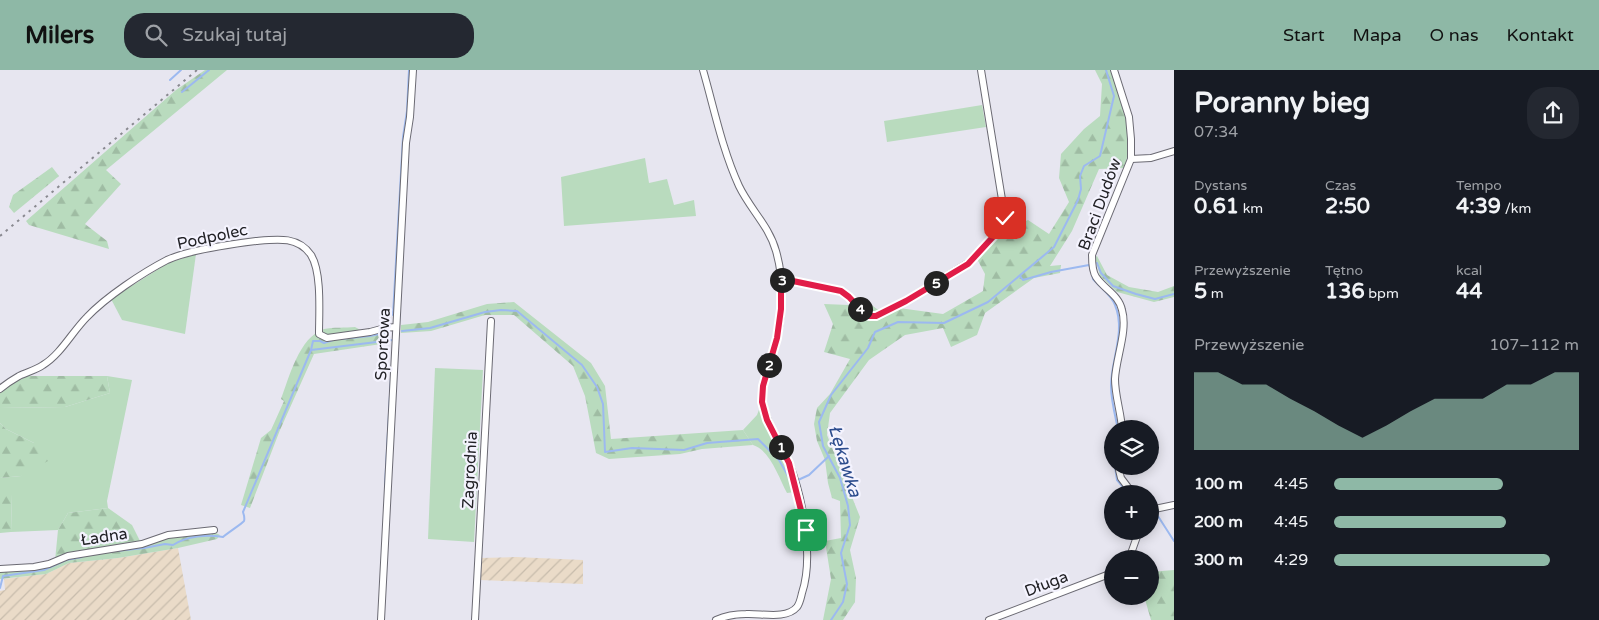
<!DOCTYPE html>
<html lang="pl">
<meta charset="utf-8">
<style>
body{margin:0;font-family:"Varela Round",sans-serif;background:#242831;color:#f1f3f6;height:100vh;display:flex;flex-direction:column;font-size:19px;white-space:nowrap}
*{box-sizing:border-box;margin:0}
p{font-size:16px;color:#9ea1a6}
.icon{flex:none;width:28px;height:28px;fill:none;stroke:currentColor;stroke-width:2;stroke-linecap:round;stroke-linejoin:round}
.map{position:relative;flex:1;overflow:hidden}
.panel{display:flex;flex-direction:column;background:#171b24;width:425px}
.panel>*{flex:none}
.fabs{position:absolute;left:1104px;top:350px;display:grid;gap:10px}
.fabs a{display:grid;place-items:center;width:55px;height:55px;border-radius:50%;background:#171b24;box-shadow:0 2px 12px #0003;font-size:25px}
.pin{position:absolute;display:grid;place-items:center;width:42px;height:42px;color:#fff;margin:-21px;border-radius:10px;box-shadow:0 2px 8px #0006}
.km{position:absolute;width:25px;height:25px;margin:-12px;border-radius:50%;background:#222;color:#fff;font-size:14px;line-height:25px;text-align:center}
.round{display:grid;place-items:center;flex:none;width:52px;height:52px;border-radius:20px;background:#242831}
.headline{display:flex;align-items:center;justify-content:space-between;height:85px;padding:0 20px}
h1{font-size:28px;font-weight:700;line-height:38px}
.figures{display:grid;grid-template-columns:repeat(3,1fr);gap:8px;height:85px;padding:5px 20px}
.figures div{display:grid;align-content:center}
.figures b{font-size:21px;font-weight:700}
.figures small{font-size:14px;font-weight:400}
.figures p{font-size:14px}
.chart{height:140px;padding:10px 20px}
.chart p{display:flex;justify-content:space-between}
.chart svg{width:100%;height:90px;margin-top:5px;fill:#8eb8a6;opacity:.7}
ul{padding:0 20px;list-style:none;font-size:16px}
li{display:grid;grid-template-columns:80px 60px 1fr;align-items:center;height:38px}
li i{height:12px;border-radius:6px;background:#8eb8a6}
header{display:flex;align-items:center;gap:30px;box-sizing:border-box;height:70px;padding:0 25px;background:#8eb8a6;color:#111}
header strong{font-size:24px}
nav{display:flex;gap:28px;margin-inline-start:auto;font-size:18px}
.search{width:350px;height:45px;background:#242831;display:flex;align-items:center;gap:12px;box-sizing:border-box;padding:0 18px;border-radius:20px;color:#9ea1a6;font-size:19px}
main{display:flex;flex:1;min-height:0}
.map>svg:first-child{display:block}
</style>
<header>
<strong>Milers</strong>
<div class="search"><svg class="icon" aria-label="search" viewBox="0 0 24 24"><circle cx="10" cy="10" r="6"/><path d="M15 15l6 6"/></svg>Szukaj tutaj</div>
<nav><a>Start</a><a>Mapa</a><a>O nas</a><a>Kontakt</a></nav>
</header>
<main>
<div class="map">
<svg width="1174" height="550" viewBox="0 0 1174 550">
<defs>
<pattern id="industrial-furrows" width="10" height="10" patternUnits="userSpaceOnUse" patternTransform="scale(1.25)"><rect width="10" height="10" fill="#eadbc8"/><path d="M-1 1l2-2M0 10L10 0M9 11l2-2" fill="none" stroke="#c8bcac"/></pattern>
<pattern id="forest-firs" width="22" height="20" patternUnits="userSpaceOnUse" patternTransform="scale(1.25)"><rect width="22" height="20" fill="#b9dbbe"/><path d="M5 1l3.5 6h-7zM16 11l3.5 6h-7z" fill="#9fbca3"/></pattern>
</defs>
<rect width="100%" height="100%" fill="#e7e6f0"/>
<g fill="url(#industrial-furrows)">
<path d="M178,478L191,550H0V521L5,520L4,509L46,504L69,493L118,488Z"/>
<path d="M516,487L583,490V514L480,510L481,488Z"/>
</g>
<g fill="#b9dbbe">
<path d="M982,35L986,57L887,72L884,51Z"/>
<path d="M645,88L649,113L667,109L674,135L694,130L696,146L564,156L561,107Z"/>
<path d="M196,184L185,264L122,250L111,229L168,193Z"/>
<path d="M435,298L483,300L474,472L428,469Z"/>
<path d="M107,306L132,310L107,431L108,438L68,443L58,460L11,462L12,425L0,424V408L21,406L34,373L6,359L0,353V338L65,337L110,323Z"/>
<path d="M760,337C764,356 775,370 783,388C788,399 791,411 795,422L787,423C779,408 770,380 753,375L743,360L757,345Z"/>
</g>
<g fill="url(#forest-firs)">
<path d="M205,0H227L106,100L121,114L85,154L107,171L109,179L29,155L26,151L176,20Z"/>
<path d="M1095,0H1112C1122,31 1136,65 1124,98L1099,99L1072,161L1050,196L1061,195L1060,203L1034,208L985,243L977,265L951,277L943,258L905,265L869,290L830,343L827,365L860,447L850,480L856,508L855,532L843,550H823L831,509L825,471L841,468L840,431L832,428L828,413L825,390L817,371L814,354L817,338L830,324L850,289L824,282L833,254L824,234L849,235L865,230L877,239L899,238L943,244L983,221L985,204L976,187L1001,163L1028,150L1049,164L1069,132L1059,108L1061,84L1084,59L1100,46L1102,14Z"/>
<path d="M52,97L59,106L14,143L9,137L13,125Z"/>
<path d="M1097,186L1107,205L1129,217L1158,222L1174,216V227L1154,232L1117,222L1100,206L1095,187Z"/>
<path d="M514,232L591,293L605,316L611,369L743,360L753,375L702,379L680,384L609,389L596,383L585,326L573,296L514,245H485L431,261L401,263V255L428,252L487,234Z"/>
<path d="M355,257L368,264L386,260L390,266L388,273L314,284L280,360L250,438L241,435L261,368L271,360L284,331L281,329C289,308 299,267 324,259C333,257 345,258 355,257Z"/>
<path d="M25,306H107L110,323L65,337L0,338V321Z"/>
<path d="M0,353L6,359L34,373L48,391L21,406L0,408Z"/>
<path d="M0,424H12L11,462L0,463V498Z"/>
<path d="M108,438L132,455L141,473L55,491L58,460L68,443Z"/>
<path d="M214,462L220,465L217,469L178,478L118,488L69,493L46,504L0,509V501L169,467Z"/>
<path d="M1174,500V550H1151L1144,526H1150V502Z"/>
</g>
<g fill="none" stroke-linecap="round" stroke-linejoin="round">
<g stroke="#9cb9f0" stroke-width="2">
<path d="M170,10L181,0"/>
<path d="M182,22L209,0"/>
<path d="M1097,193L1101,203L1113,216L1136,224L1155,229L1174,224"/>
<path d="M1092,204L1093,209C1099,216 1112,226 1115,235C1126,261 1111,290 1111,316C1111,330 1115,345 1118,359"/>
<path d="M1020,206L1023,210L1051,202L1089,195L1090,197"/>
<path d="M393,245L403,67L407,41L409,0"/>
<path d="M402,261L430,258L485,242L501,240L517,241L582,295L597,317L603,334L605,382L632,378L684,380L707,373L758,369L779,390L792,413H794"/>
<path d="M340,269L370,266L388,262"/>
<path d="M311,280L313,271H320L324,273L333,270"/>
<path d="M1115,396L1117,410L1129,424"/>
<path d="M798,410L809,405L829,386"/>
<path d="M385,415L391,307"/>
<path d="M1156,443L1174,471"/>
<path d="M116,481L144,478L165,474L173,475C187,466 207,464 223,467C226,464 243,453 244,451C245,448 244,445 243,442L311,280L393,270"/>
<path d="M0,518L3,506L44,500L66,490L82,487"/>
<path d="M831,550L843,532L847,514L841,483L850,455L848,436L840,408L823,376L819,352L831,325L868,278L875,262L898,252L944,253L988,232L1054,177L1078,130L1081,119L1080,106L1084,96L1100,86L1114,26L1106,0"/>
</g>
<g stroke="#6b6a73" stroke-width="8">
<g id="minor">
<path d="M703,0C714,38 722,79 739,116C750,139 769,156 776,181C784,209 783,240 777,268C773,288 759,313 763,334C767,356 781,373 789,393C803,428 814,487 802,523C801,527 800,533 797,537C786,550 761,543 746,544C736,544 725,546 716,550"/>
<path d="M1114,0L1129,47L1131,69V89L1092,185C1092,192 1092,201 1096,207C1104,219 1119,225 1122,240C1128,260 1116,288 1115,309C1115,326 1121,342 1122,359"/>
<path d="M1131,89L1151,88L1174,81"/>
<path d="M781,210H789L841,221L849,227L864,243L869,246H876L906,231L968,193L1003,156L1005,148L981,0"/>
<path d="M0,319C6,314 12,310 19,306C27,302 36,300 43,295C61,284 72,262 87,247C106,227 142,203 167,190C189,180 232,174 256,171C277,169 298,166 311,185C322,202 319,244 319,264L327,268L370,262L385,258L396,257"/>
<path d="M1118,396L1121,408L1133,424"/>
<path d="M1150,440L1174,435"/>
<path d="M1129,489L1139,461"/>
<path d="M0,499L34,497L49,494L68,486L142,474L168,465L214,460"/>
<path d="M381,550L406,73L410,47L413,0"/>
<path d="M475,550L491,251"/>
<path d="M989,550L1112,503"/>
</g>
</g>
<use href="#minor" stroke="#fff" stroke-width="6"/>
<path stroke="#898990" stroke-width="2" stroke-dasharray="2.5 5" stroke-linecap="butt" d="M0,166L197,0"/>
</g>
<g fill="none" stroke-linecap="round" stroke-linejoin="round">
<g stroke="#fff" stroke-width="10">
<path id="route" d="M806,460L789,393L767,350L762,332L763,316L777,268L781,239V210H788L841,221L849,227L864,243L869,246H876L906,231L968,194L1003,156L1005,148"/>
</g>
<use href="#route" stroke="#e11d48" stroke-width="6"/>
</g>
<g text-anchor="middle" stroke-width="4.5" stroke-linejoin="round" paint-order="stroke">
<g font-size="16" fill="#222226" stroke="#f4f3fe">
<text transform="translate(1099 134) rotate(-70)" y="6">Braci Dudów</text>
<text transform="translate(212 166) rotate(-12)" y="6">Podpolec</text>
<text transform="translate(382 274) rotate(-87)" y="6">Sportowa</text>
<text transform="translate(469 400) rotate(-87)" y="6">Zagrodnia</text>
<text transform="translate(104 466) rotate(-9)" y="6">Ładna</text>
<text transform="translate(1046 513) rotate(-21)" y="6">Długa</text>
</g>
<g font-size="18" font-style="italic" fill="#2c4c8d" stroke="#f4f3fe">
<text transform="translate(845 391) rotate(73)" y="6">Łękawka</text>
</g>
</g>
</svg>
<div class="fabs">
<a><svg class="icon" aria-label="layers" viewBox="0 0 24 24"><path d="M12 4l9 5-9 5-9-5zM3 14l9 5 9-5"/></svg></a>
<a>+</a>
<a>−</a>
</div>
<div class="pin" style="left:806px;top:460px;background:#1e9e55"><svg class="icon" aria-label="arrive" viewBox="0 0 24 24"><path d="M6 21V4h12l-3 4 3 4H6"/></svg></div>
<div class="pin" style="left:1005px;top:148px;background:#d93025"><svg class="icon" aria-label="check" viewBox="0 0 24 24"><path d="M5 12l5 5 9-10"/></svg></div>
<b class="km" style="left:781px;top:377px">1</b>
<b class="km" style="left:769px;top:295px">2</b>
<b class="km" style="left:782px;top:210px">3</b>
<b class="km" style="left:860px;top:239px">4</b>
<b class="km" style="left:936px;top:213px">5</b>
</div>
<section class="panel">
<div class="headline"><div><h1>Poranny bieg</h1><p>07:34</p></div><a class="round"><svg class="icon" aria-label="share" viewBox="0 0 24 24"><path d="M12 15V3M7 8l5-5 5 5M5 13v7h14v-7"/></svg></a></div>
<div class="figures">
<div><p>Dystans</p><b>0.61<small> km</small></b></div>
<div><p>Czas</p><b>2:50</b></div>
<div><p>Tempo</p><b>4:39<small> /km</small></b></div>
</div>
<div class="figures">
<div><p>Przewyższenie</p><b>5<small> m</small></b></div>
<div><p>Tętno</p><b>136<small> bpm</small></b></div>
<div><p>kcal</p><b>44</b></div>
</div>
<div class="chart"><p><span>Przewyższenie</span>107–112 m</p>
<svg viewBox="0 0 160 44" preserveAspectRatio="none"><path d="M0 44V6L10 6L20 12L30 12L40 19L50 25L60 32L70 38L80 32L90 25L100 19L110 19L120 19L130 12L140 12L150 6L160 6V44z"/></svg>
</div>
<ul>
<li><b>100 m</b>4:45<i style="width:69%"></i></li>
<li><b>200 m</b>4:45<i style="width:70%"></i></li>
<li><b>300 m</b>4:29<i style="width:88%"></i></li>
</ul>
</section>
</main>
